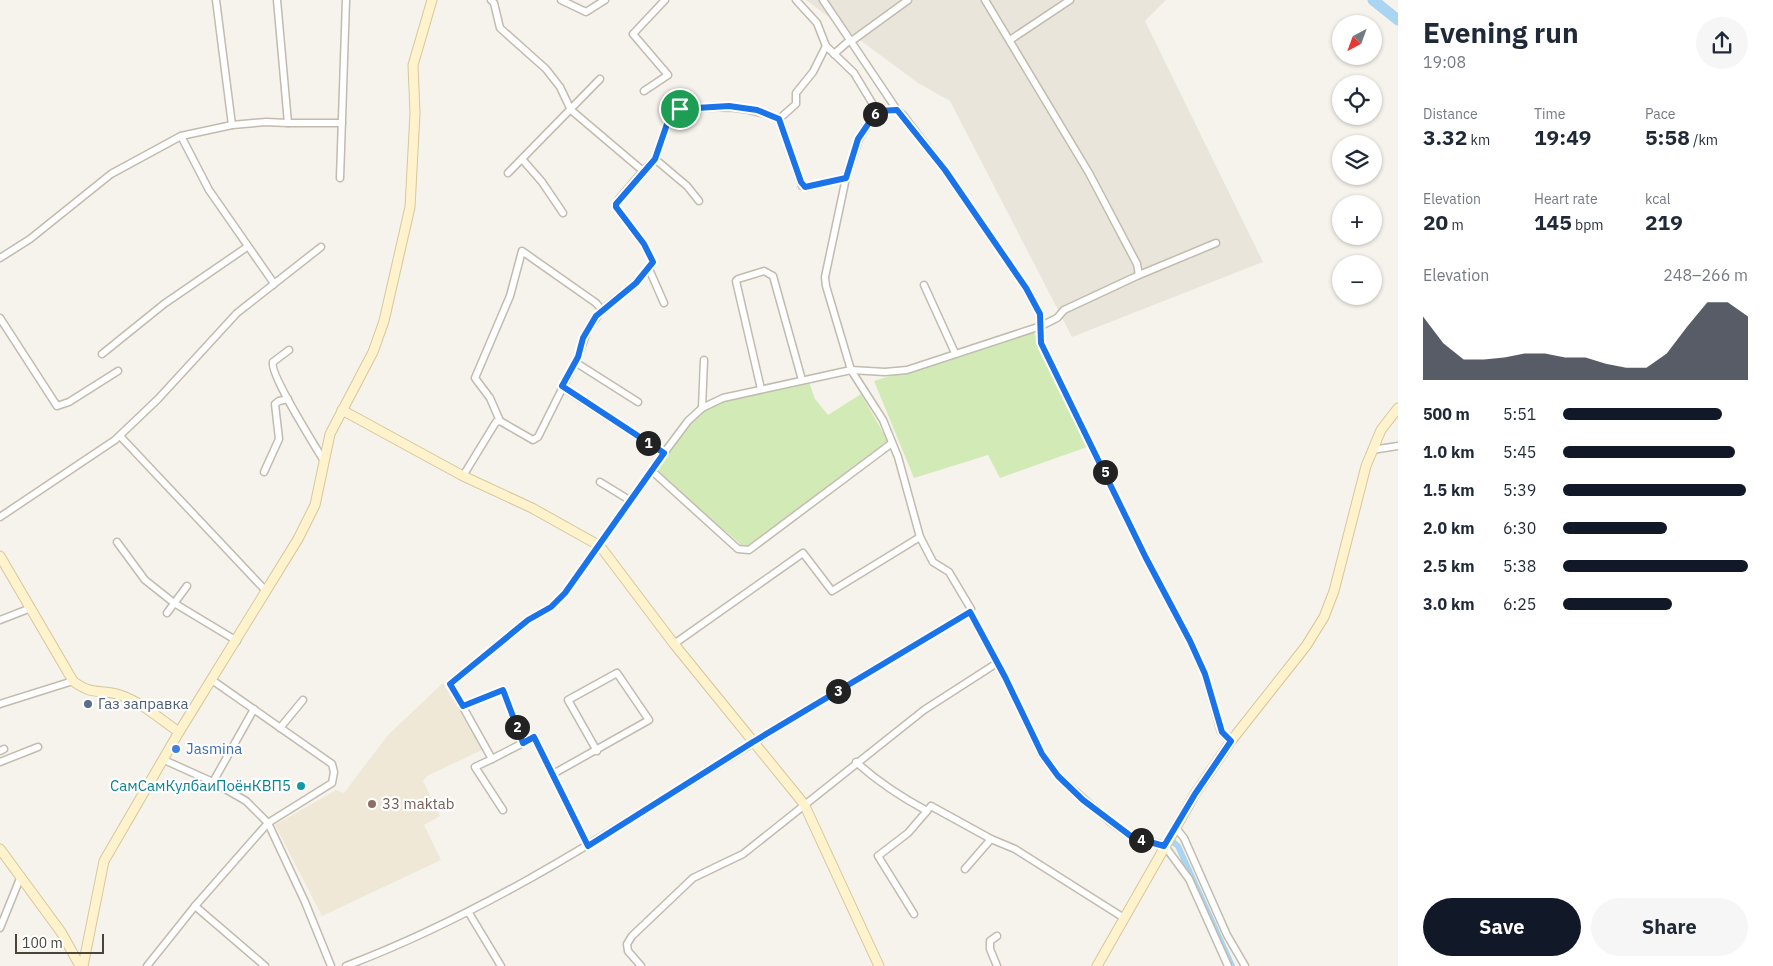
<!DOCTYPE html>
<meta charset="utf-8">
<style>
body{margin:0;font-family:"IBM Plex Sans",sans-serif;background:#f6f6f7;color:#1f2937;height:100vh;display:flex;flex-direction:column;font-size:19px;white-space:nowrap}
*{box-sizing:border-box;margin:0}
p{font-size:16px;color:#747a83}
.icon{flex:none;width:28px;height:28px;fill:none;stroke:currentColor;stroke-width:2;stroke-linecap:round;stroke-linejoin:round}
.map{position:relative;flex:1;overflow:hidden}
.sheet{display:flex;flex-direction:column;background:#fff;width:375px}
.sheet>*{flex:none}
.needle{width:32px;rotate:221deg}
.fabs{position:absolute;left:1332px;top:15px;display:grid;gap:10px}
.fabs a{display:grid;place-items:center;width:50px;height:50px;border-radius:50%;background:#fff;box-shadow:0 1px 4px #0004;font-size:25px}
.scale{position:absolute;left:15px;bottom:12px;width:89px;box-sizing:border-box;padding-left:5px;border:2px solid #4b4439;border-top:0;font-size:14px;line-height:18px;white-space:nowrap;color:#4b4439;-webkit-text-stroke:4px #fff;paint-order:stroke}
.pin{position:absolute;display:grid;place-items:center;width:42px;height:42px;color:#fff;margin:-21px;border:2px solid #fff;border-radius:50%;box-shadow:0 1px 5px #0007}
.km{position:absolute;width:25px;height:25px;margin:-12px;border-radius:50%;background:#222;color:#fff;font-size:14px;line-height:25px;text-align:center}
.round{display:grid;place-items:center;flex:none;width:52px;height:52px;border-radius:26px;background:#f6f6f7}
.headline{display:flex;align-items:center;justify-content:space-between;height:85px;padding:0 25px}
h1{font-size:28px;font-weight:700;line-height:38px}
.stats{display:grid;grid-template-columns:repeat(3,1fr);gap:8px;height:85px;padding:5px 25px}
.stats div{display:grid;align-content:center}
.stats b{font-size:21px;font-weight:700}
.stats small{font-size:14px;font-weight:400}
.stats p{font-size:14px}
.chart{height:140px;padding:10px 25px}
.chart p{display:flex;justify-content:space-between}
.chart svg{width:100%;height:90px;margin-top:5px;fill:#111827;opacity:.7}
.button{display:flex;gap:10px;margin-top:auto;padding:10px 25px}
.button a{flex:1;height:58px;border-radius:30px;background:#111827;color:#fff;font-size:20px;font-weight:700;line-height:58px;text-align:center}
.button a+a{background:#f6f6f7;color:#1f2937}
ul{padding:0 25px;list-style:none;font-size:16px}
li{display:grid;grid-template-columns:80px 60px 1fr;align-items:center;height:38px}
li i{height:12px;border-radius:6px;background:#111827}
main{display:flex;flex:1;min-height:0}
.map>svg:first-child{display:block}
</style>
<main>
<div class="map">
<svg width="1398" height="966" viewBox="0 0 1398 966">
<rect width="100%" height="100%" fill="#f6f3ec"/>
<path fill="#eae5da" d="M806,0H1166L1145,21L1263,262L1072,337L950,101L918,83Z"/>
<path fill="#efe8d6" d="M443,683L482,750L427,776L423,781L440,816L424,825L441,860L322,916L275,825L336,790L344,793L388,735Z"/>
<g fill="#d2eab5">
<path d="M1034,332L1087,447L1000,478L988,455L914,478L874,381Z"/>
<path d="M809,382L815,399L828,415L861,394L889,443L745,548L655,471C670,450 686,423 708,408C729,394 782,388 809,382Z"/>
</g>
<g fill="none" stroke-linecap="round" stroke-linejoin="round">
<path stroke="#a9d4f2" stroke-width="6" d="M1173,842L1178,846L1232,966"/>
<path stroke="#a9d4f2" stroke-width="11" d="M1373,0L1398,20"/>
<g stroke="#c2bbae" stroke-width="9">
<g id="street">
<path d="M216,0L232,125"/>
<path d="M277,0L288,123H342"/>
<path d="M561,0L586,12L605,0"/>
<path d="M796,0L817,23L826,46L854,73L877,111L859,139L846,178L825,277L826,286L851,370L883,420L898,457L920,537L933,562L949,572L971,609L970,612L1005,677L1042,755L1058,776L1109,821L1132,837L1164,845L1189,879L1228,966"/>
<path d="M823,0L850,40H853L908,0"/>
<path d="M985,0L1089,173L1137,264L1139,275"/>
<path d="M1010,40L1070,0"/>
<path d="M834,54L850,40L897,110"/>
<path d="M644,91L668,75L633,34L665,0"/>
<path d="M877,111L897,110L903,115L945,170L1026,288L1040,314L1041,343L1146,558L1190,641L1205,674L1221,732L1231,741"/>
<path d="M779,119L796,104V93L813,72L826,46"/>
<path d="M181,136L232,125L266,122L288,123"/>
<path d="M522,159L542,182L563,213"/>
<path d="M655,159L667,124L679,109C717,107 743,104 779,119L802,186L807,187L846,178"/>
<path d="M643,171L655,159L687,186L699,201"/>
<path d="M508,173L600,79"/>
<path d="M340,178L346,0"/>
<path d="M0,258L30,239L111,174L181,136L209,190L273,282V285"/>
<path d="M649,269L664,303"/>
<path d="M924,285L955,353"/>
<path d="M0,318L57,406L69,402L118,371"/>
<path d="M289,350L273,362C269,373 315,446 324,461"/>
<path d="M102,354L164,304L247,247"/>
<path d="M575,362L638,402"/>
<path d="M562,387L664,453"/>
<path d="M761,389L736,281L738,279L764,271L773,276L802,380"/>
<path d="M702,408L704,360"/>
<path d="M500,421L490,398L475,378L510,296L522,251L596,303L602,310"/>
<path d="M120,436L266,591"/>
<path d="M1372,450L1398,446"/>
<path d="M652,471L738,549L749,550L892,443"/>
<path d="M264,472L279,439L275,404L279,401L288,399"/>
<path d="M463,476L496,422L500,421L533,440L538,437L578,357L588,329L602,310L636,283L653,262L644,244L616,207L619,199L643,171L571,110L560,87L546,69L500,28L494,3L491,0"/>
<path d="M600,482L631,501"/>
<path d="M0,517L115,440L158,399L237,313L321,247"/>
<path d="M117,542L145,580L174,603L237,641"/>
<path d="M167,613L187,586"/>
<path d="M0,620L31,608"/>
<path d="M674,644L803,553L832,591L920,537"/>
<path d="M0,704L73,681"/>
<path d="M463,706L503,690L523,743L534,737L588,846"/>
<path d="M280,728L303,700"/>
<path d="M523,743L492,759L450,684L528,620L551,607L565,593L664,453L688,421L702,408L723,398L851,370L885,372L907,370L1041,326L1057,318L1064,310L1139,275L1216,243"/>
<path d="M0,751L4,749"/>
<path d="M492,759L475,767L503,810"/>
<path d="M164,760L213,782L246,801L268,823L305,902L331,966"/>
<path d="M0,762L38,747"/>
<path d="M856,762C878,782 901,797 927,811L931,806L991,839L965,869"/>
<path d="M553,774L649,720L617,673L568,700L597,751"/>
<path d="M213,782L254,709"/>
<path d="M1175,827L1184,838L1227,935L1245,966"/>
<path d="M991,839L1015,849L1124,918"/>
<path d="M195,906L265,966"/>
<path d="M469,913L501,966"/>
<path d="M914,914L878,856L908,833L927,811"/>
<path d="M0,928L21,876"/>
<path d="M147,966L195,906L268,823L332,783L334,772L332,764L212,680"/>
<path d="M346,966C481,915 602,837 724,761C805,710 888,661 970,612"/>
<path d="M641,966L628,951L627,944L632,936L693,878L743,854L924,710L997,663"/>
<path d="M997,966L990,949V941L997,936"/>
</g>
</g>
<g stroke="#d6c79b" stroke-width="11">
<g id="secondary">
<path d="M342,410L463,476L532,508L600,546L674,644L804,804L879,966"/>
<path d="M0,556L73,681C94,697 100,688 120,695C141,702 160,719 179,732"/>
<path d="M0,849L61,932L80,966"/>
<path d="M83,966L104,861L179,732L298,539L315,505L330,434L373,352L384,321L410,207L415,113L413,65L432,0"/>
<path d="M1097,966L1195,794L1231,741L1306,646L1324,617L1334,591L1366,466L1381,430L1398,408"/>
</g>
</g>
<use href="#street" stroke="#fff" stroke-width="6"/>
<use href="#secondary" stroke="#fff3cd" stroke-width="9"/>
</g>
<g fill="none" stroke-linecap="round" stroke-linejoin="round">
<g stroke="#fff" stroke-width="10">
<path id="route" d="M729,106L757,110L779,119L801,182L805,187L846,178L858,139L877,111L897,110L945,170L1026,288L1040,314L1041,343L1146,558L1190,641L1205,674L1222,732L1231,741L1195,794L1164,846L1132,837L1083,800L1058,776L1042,754L1005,677L970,612L753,742L588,846L534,737L523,743L503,690L463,706L450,684L528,620L551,607L565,593L664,453L562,386L578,357L583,338L596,316L636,283L653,262L644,244L616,207V204L655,159L667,124L680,109Z"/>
</g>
<use href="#route" stroke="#1a73e8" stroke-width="6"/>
</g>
<circle fill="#5c6f8a" stroke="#fff" stroke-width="2" cx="88" cy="704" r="5"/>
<circle fill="#3f7fe0" stroke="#fff" stroke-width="2" cx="176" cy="749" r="5"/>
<circle fill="#0f9aa8" stroke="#fff" stroke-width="2" cx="301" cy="786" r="5"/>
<circle fill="#8d6e63" stroke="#fff" stroke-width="2" cx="372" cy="804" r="5"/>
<g text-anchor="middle" stroke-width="4.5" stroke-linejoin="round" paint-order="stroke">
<g font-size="15" fill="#4e5e75" stroke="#fff" text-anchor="start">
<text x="98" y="709">Газ заправка</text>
</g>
<g font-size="15" fill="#366cbe" stroke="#fff" text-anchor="start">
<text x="186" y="754">Jasmina</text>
</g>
<g font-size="15" fill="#0d838f" stroke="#fff" text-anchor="end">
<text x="291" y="791">СамСамКулбаиПоёнКВП5</text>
</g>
<g font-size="15" fill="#785e54" stroke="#fff" text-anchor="start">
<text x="382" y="809">33 maktab</text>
</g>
</g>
</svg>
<div class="fabs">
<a><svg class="needle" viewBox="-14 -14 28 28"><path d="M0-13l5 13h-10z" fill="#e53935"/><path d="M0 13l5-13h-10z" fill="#747a83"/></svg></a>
<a><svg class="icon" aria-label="locate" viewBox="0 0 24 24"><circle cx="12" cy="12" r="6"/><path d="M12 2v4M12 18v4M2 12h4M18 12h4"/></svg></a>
<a><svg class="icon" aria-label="layers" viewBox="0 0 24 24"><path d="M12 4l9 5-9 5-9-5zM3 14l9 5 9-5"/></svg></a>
<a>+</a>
<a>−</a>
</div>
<div class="scale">100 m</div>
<div class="pin" style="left:680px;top:109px;background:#1e9e55"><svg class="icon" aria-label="arrive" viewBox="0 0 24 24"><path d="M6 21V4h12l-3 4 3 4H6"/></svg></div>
<b class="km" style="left:648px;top:443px">1</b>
<b class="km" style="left:517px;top:727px">2</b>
<b class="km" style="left:838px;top:691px">3</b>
<b class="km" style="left:1141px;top:840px">4</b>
<b class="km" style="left:1105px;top:472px">5</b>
<b class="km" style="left:875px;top:114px">6</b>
</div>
<section class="sheet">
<div class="headline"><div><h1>Evening run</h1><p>19:08</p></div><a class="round"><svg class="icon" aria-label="share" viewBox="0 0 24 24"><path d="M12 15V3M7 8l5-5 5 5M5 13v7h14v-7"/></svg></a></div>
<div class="stats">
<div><p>Distance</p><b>3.32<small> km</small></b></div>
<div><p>Time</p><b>19:49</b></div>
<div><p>Pace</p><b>5:58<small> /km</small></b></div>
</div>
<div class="stats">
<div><p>Elevation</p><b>20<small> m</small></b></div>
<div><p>Heart rate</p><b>145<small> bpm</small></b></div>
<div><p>kcal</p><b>219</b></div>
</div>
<div class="chart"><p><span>Elevation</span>248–266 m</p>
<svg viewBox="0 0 160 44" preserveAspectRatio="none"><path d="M0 44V13L10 26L20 34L30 34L40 33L50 31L60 31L70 33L80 33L90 36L100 38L110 38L120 31L130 18L140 6L150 6L160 13V44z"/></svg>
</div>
<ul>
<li><b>500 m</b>5:51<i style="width:86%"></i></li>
<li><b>1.0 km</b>5:45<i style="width:93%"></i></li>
<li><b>1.5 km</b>5:39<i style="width:99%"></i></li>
<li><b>2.0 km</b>6:30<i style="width:56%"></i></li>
<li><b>2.5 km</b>5:38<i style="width:100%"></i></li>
<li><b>3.0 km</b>6:25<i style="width:59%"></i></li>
</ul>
<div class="button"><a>Save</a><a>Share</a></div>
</section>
</main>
